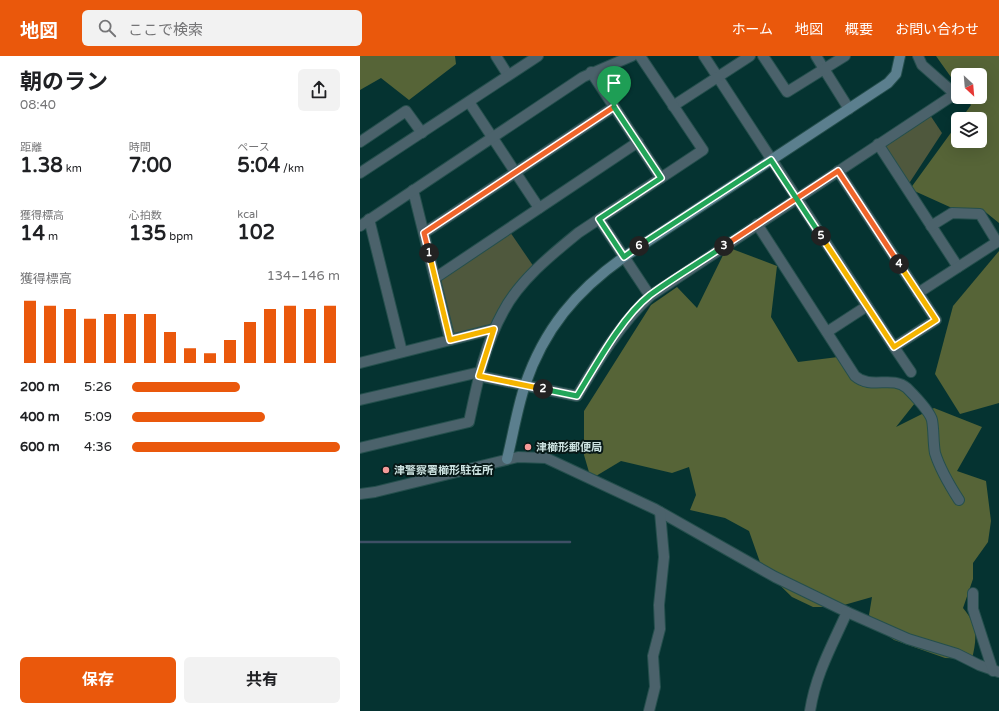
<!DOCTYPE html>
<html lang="ja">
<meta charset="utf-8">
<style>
body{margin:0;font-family:"Varela Round","Noto Sans JP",sans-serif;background:#f2f2f2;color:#202124;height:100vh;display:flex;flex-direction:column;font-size:15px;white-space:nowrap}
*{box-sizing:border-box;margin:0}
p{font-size:13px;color:#757577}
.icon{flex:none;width:22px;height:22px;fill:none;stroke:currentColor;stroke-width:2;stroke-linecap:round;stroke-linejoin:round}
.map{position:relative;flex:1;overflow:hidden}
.panel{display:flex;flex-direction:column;background:#fff;width:360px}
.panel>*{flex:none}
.needle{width:26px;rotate:154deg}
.tools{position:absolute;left:591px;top:12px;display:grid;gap:8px}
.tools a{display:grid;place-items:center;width:36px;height:36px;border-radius:6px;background:#fff;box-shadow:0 4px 16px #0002;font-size:20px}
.pin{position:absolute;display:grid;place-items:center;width:34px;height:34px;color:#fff;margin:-41px -17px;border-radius:50% 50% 50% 0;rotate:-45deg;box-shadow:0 0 4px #0007}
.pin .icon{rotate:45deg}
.km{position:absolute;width:20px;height:20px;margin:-10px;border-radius:50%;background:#222;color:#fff;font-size:11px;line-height:20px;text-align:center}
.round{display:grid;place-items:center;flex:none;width:42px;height:42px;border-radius:6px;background:#f2f2f2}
.overview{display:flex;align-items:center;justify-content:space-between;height:68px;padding:0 20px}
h1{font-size:22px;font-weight:700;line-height:30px}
.figures{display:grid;grid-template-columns:repeat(3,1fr);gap:6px;height:68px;padding:4px 20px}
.figures div{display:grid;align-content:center}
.figures b{font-size:20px;font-weight:700}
.figures small{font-size:11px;font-weight:400}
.figures p{font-size:11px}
.chart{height:112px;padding:8px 20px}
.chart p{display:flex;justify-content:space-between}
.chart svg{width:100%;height:72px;margin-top:4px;stroke:#ea580c;stroke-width:6}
.action{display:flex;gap:8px;margin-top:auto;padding:8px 20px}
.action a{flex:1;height:46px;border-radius:6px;background:#ea580c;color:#fff;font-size:16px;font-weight:700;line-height:46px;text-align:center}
.action a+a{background:#f2f2f2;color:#202124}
ul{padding:0 20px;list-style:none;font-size:13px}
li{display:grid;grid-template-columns:64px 48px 1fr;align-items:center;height:30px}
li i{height:10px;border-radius:5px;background:#ea580c}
header{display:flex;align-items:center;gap:24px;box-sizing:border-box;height:56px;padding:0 20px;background:#ea580c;color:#fff}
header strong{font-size:19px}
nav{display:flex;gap:22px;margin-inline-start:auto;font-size:14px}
.search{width:280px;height:36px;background:#f2f2f2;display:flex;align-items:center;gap:10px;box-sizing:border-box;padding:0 14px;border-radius:6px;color:#757577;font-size:15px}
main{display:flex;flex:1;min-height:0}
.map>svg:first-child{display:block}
</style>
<header>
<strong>地図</strong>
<div class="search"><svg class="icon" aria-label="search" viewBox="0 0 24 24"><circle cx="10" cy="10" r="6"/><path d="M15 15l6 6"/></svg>ここで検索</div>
<nav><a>ホーム</a><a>地図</a><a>概要</a><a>お問い合わせ</a></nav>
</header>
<main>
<section class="panel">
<div class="overview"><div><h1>朝のラン</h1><p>08:40</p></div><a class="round"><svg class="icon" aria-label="share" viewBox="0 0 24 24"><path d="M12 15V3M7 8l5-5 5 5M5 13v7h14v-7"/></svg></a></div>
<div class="figures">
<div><p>距離</p><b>1.38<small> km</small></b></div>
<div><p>時間</p><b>7:00</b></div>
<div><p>ペース</p><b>5:04<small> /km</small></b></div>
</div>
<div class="figures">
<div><p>獲得標高</p><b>14<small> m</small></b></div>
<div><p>心拍数</p><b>135<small> bpm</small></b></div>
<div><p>kcal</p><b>102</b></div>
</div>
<div class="chart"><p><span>獲得標高</span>134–146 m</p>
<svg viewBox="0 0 160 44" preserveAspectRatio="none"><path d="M5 44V6M15 44V9M25 44V11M35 44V17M45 44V14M55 44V14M65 44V14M75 44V25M85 44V35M95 44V38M105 44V30M115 44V19M125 44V11M135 44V9M145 44V11M155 44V9"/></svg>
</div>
<ul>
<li><b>200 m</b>5:26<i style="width:52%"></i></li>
<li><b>400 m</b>5:09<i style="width:64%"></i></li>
<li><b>600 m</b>4:36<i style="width:100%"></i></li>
</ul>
<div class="action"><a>保存</a><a>共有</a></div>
</section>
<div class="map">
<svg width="639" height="655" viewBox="0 0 639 655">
<rect width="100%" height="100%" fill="#053331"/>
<g fill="#4f583d">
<path d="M570,59L582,77L548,129L525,88Z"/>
<path d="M150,176L174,211L131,269L95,278L92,276L79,227L81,223Z"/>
</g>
<g fill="#566437">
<path d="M0,0H95L96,8L49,44L21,22L0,34Z"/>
<path d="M576,0H639V167L623,154L592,152L550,133L598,67V85H620V63H601L611,49L605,41H620V19H598V31Z"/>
<path d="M367,191L417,210L411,261L438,306L478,301C483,308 487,319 494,325C509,339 527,325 542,334C547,337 551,343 555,347L536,371L574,352L622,371L597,415L626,425L631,465L628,486L613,507V523L603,552C618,570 617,582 612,603L585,602L534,584L521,575L509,559L512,541L477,551H453L432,541L402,512L389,475L365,462L330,454L336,439L329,411L312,417L261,405L231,423L224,399V355L291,249L317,231L337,252Z"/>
<path d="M639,195V347L600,358L575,318L593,250Z"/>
</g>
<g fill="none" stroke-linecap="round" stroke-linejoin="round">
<path stroke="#3e4f65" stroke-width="2.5" d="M0,486H210"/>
<g stroke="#254f4d" stroke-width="12">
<g id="street">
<path d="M136,0L148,19"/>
<path d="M344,0L534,291L576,264L478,115"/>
<path d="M403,0L427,36L464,13L456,0"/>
<path d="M485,0L464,13L489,53"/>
<path d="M231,16L301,122"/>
<path d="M109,46L179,152"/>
<path d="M313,50L390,0"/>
<path d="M0,86L46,55L62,77"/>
<path d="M518,88L598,211"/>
<path d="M0,117L178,0"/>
<path d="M53,134L90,284"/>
<path d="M9,163L42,296"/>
<path d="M239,163L290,240"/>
<path d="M397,168L495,320C511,334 532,319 547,332C553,338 570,356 572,364C574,375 573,386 575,397C580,413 590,430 599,444"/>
<path d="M0,170L223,21L272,0"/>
<path d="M64,177L254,51"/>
<path d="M75,222L278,86"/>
<path d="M558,237L637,186L620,158L592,157L571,170"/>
<path d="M467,276L507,250"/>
<path d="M534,291L551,316"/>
<path d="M0,307L134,273"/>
<path d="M119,320L217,340C238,305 260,268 290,240L595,38L562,9L558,0"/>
<path d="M0,344L120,316"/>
<path d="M0,392L109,366C117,329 124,290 143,256C159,225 191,199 218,177L343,94L280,0"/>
<path d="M0,438L15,436L158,401L186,402L295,453L415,521L487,556L548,583L597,598L619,609L639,616"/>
<path d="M613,537V553L633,615"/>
<path d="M289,655L295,631L293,600L300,573L299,549L304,501L300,456"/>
<path d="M450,655C456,617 472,590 487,556"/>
</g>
</g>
<g stroke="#254f4d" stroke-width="12">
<path id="secondary" d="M147,403C153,379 157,353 165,329C184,273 216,235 264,201L528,27L536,18L540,0"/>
</g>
<use href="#street" stroke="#4b626b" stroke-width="10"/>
<use href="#secondary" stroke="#5b7f8e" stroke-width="10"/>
</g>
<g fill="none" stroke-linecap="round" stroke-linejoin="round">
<g stroke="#fff" stroke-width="8">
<path id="split-1" d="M69,197L64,177L254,51"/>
</g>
<g stroke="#fff" stroke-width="8">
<path id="split-2" d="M69,197L90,284L134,273L119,320L183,333"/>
</g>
<g stroke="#fff" stroke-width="8">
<path id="split-3" d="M183,333L217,340C236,309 262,261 290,239C313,222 339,207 364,190"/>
</g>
<g stroke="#fff" stroke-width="8">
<path id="split-4" d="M364,190L478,115L539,208"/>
</g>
<g stroke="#fff" stroke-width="8">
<path id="split-5" d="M461,180L534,291L576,264L539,208"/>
</g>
<g stroke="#fff" stroke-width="8">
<path id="split-6" d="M279,190L411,104L461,180"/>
</g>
<g stroke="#fff" stroke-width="8">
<path id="split-7" d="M254,51L301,122L239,163L264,201L279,190"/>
</g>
<use href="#split-1" stroke="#f0652b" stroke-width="5"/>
<use href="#split-2" stroke="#f5b400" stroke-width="5"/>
<use href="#split-3" stroke="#22a559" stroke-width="5"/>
<use href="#split-4" stroke="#f0652b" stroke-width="5"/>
<use href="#split-5" stroke="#f5b400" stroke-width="5"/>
<use href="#split-6" stroke="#22a559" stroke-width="5"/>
<use href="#split-7" stroke="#22a559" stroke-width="5"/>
</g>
<g fill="#f59b99" stroke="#071817" stroke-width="1.5">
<circle cx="168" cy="391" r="4"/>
<circle cx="26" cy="414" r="4"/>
</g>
<g text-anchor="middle" stroke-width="4" stroke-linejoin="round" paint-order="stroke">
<g font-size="11" font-weight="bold" fill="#cde3e1" stroke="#071817" text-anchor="start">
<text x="176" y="395">津櫛形郵便局</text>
<text x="34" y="418">津警察署櫛形駐在所</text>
</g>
</g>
</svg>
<div class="tools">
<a><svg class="needle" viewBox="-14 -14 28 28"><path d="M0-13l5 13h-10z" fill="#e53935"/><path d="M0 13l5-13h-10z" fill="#757577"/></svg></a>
<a><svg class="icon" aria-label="layers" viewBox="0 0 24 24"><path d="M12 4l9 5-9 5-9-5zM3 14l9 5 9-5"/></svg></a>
</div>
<div class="pin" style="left:254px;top:51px;background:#1e9e55"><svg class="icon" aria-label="arrive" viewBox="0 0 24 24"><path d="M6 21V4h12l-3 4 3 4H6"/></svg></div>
<b class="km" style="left:69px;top:197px">1</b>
<b class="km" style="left:183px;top:333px">2</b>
<b class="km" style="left:364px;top:190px">3</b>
<b class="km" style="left:539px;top:208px">4</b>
<b class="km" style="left:461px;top:180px">5</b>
<b class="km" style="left:279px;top:190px">6</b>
</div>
</main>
